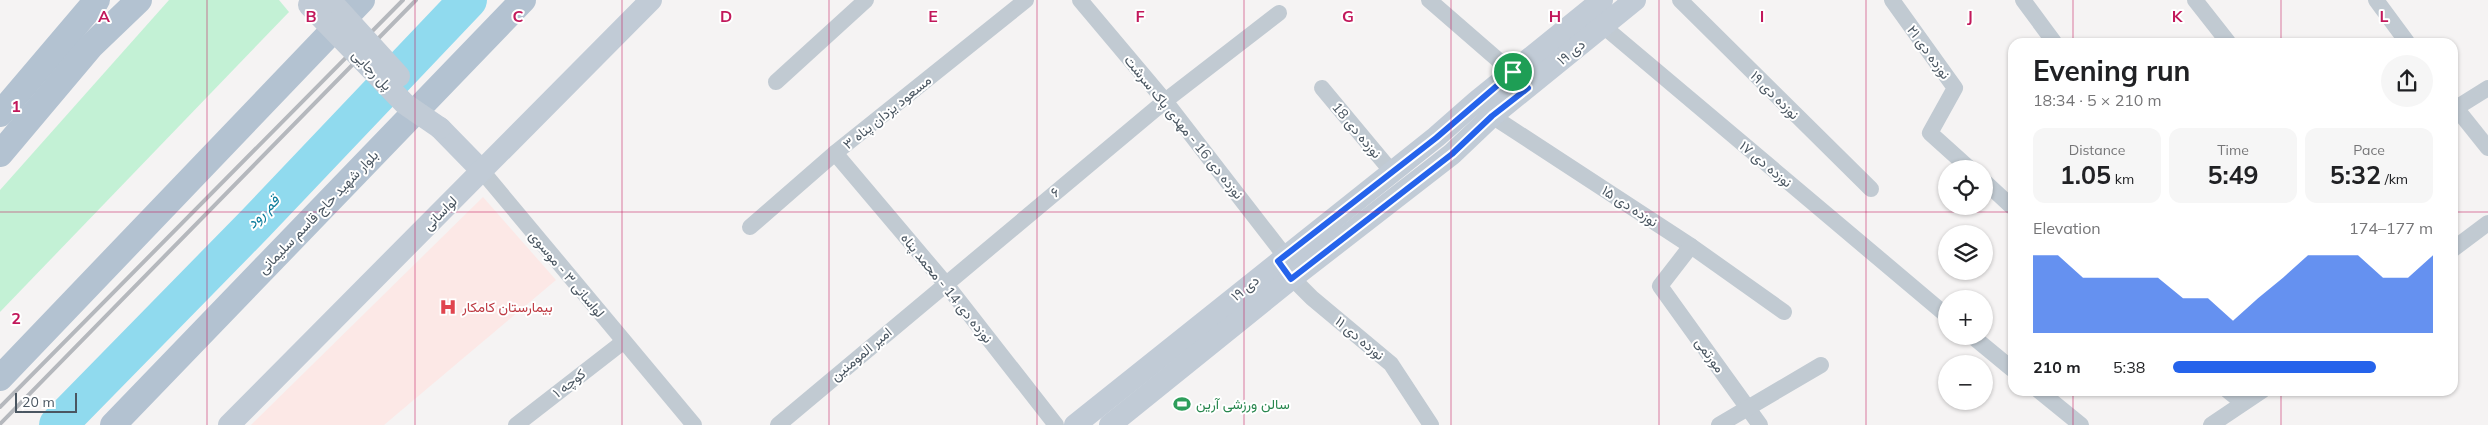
<!DOCTYPE html>
<meta charset="utf-8">
<style>
body{margin:0;font-family:Mulish,Vazirmatn,sans-serif;background:#f6f6f6;color:#202124;height:100vh;display:flex;flex-direction:column;font-size:19px;white-space:nowrap}
*{box-sizing:border-box;margin:0}
p{font-size:16px;color:#757577}
.icon{flex:none;width:28px;height:28px;fill:none;stroke:currentColor;stroke-width:2;stroke-linecap:round;stroke-linejoin:round}
.map{position:relative;flex:1;overflow:hidden}
.side{position:absolute;left:2008px;top:38px;width:450px;height:358px;display:flex;flex-direction:column;background:#fff;border-radius:15px;box-shadow:0 1px 4px #0004}
.side>*{flex:none}
.fabs{position:absolute;left:1938px;top:160px;display:grid;gap:10px}
.fabs a{display:grid;place-items:center;width:55px;height:55px;border-radius:50%;background:#fff;box-shadow:0 1px 4px #0004;font-size:25px}
.scale{position:absolute;left:15px;bottom:12px;width:62px;box-sizing:border-box;padding-left:5px;border:2px solid #4a5661;border-top:0;font-size:14px;line-height:18px;white-space:nowrap;color:#4a5661;-webkit-text-stroke:4px #fff;paint-order:stroke}
.pin{position:absolute;display:grid;place-items:center;width:42px;height:42px;color:#fff;margin:-21px;border:2px solid #fff;border-radius:50%;box-shadow:0 1px 5px #0007}
.round{display:grid;place-items:center;flex:none;width:52px;height:52px;border-radius:26px;background:#f6f6f6}
.head{display:flex;align-items:center;justify-content:space-between;height:85px;padding:0 25px}
h1{font-size:28px;font-weight:700;line-height:38px}
.figures{display:grid;grid-template-columns:repeat(3,1fr);gap:8px;height:85px;padding:5px 25px}
.figures div{display:grid;align-content:center;border-radius:12px;background:#f6f6f6;text-align:center}
.figures b{font-size:25px;font-weight:700}
.figures small{font-size:14px;font-weight:400}
.figures p{font-size:14px}
.chart{height:140px;padding:10px 25px}
.chart p{display:flex;justify-content:space-between}
.chart svg{width:100%;height:90px;margin-top:5px;fill:#2563eb;opacity:.7}
ul{padding:0 25px;list-style:none;font-size:16px}
li{display:grid;grid-template-columns:80px 60px 1fr;align-items:center;height:38px}
li i{height:12px;border-radius:6px;background:#2563eb}
.map>svg:first-child{display:block}
</style>
<div class="map">
<svg width="2488" height="425" viewBox="0 0 2488 425">
<rect width="100%" height="100%" fill="#f5f3f3"/>
<path fill="#fce8e6" d="M483,197L556,280L384,425H251Z"/>
<path fill="#c3f1d5" d="M169,0H279L289,12L0,312V190Z"/>
<g fill="none" stroke-linecap="round" stroke-linejoin="round">
<path stroke="#90daee" stroke-width="38" d="M58,425L255,224L468,0"/>
<g stroke="#c1cad2" stroke-width="16">
<path d="M1080,0L1165,101L1285,256"/>
<path d="M1429,0L1520,79"/>
<path d="M1680,0L1871,189"/>
<path d="M1892,0L1955,88L1930,133L1970,169"/>
<path d="M2023,0L2054,42"/>
<path d="M2195,0L2228,42"/>
<path d="M2376,0L2407,42"/>
<path d="M1596,20L1946,315"/>
<path d="M776,82L866,0"/>
<path d="M1322,88L1392,172"/>
<path d="M2452,103L2488,148"/>
<path d="M2456,108L2488,88"/>
<path d="M1486,110L1492,116L1691,246L1784,312"/>
<path d="M835,153L945,283L1056,425"/>
<path d="M482,171L694,425"/>
<path d="M1984,181L2012,207"/>
<path d="M750,227L835,153L1026,0"/>
<path d="M1691,246L1660,286L1760,425"/>
<path d="M2452,250L2488,223"/>
<path d="M1285,271L1312,298L1391,364L1431,425"/>
<path d="M1972,336L2012,369"/>
<path d="M2038,390L2081,425"/>
<path d="M2227,390L2243,403"/>
<path d="M516,425L623,342"/>
<path d="M778,425L1165,101L1279,13"/>
<path d="M1719,425L1821,365"/>
<path d="M2211,425L2263,390"/>
</g>
<g stroke="#c1cbd6" stroke-width="22">
<path d="M440,128L482,171"/>
<path d="M229,425L651,0"/>
<path d="M1075,425L1436,137L1477,101L1602,0"/>
<path d="M1110,425L1291,279L1452,154L1492,116L1635,0"/>
</g>
<g stroke="#b3c2d1" stroke-width="26">
<path d="M0,114L97,0"/>
<path d="M0,154L91,46L139,0"/>
<path d="M0,378L362,0"/>
<path d="M113,425L523,0"/>
</g>
<g stroke="#b5b8bd" stroke-width="4">
<path d="M0,407L403,0"/>
<path d="M0,424L416,0"/>
</g>
<g stroke="#c1cbd6" stroke-width="22">
<path d="M330,0L399,76"/>
<path d="M309,5L405,104L440,128"/>
</g>
</g>
<g fill="none" stroke-linecap="round" stroke-linejoin="round">
<g stroke="#fff" stroke-width="10">
<path id="route" d="M1513,72L1528,88L1492,116L1452,154L1291,279L1278,261L1436,138Z"/>
</g>
<use href="#route" stroke="#2563eb" stroke-width="6"/>
</g>
<path fill="none" stroke="#c2185b" stroke-width="1" stroke-opacity="0.55" d="M207,0V425M415,0V425M622,0V425M829,0V425M1037,0V425M1244,0V425M1451,0V425M1659,0V425M1866,0V425M2073,0V42M2281,0V42M0,212H2012M2452,212H2488M2073,390V425M2281,390V425"/>
<defs>
<g id="hospital-bare" transform="scale(1.35)"><path d="M-5-5h3v3.5h4V-5h3V5h-3V1.5h-4V5h-3Z" fill="#e0444e" stroke="#fff" stroke-width="2.5" paint-order="stroke"/></g>
<g id="stadium-bare" transform="scale(1.35)"><path d="M0-5a6.5 5 0 1 0 0 10a6.5 5 0 1 0 0-10ZM-3.5-1.8h7v3.6h-7Z" fill="#2e9e5b" stroke="#fff" stroke-width="2.5" paint-order="stroke"/></g>
</defs>
<g fill-rule="evenodd">
<use href="#hospital-bare" x="448" y="307"/>
<use href="#stadium-bare" x="1182" y="404"/>
</g>
<g text-anchor="middle" stroke-width="4" stroke-linejoin="round" paint-order="stroke">
<g font-size="14" fill="#4a5661" stroke="#fff">
<text transform="translate(1571 52) rotate(-39)" y="5">۱۹ دی</text>
<text transform="translate(1929 52) rotate(54)" y="5">نوزده دی ۲۱</text>
<text transform="translate(372 70) rotate(46)" y="5">پل رجایی</text>
<text transform="translate(1775 95) rotate(45)" y="5">نوزده دی ۱۹</text>
<text transform="translate(887 112) rotate(-39)" y="5">۳ مسعود یزدان پناه</text>
<text transform="translate(1184 127) rotate(51)" y="5">نوزده دی 16 - مهدی پاک سرشت</text>
<text transform="translate(1357 130) rotate(50)" y="5">نوزده دی 18</text>
<text transform="translate(1766 164) rotate(40)" y="5">نوزده دی ۱۷</text>
<text transform="translate(1055 192) rotate(-40)" y="5">۶</text>
<text transform="translate(1630 206) rotate(33)" y="5">نوزده دی ۱۵</text>
<text transform="translate(318 212) rotate(-46)" y="5">بلوار شهید حاج قاسم سلیمانی</text>
<text transform="translate(440 213) rotate(-45)" y="5">لواسانی</text>
<text transform="translate(567 274) rotate(50)" y="5">لواسانی ۳ - موسوی</text>
<text transform="translate(947 288) rotate(51)" y="5">نوزده دی 14 - محمد پناه</text>
<text transform="translate(1245 288) rotate(-39)" y="5">۱۹ دی</text>
<text transform="translate(1360 338) rotate(40)" y="5">نوزده دی ۱۱</text>
<text transform="translate(861 354) rotate(-40)" y="5">امیر المومنین</text>
<text transform="translate(1710 355) rotate(54)" y="5">مورتمی</text>
<text transform="translate(569 383) rotate(-38)" y="5">کوچه ۱</text>
</g>
<g font-size="14" fill="#be3a42" stroke="#fff" text-anchor="start">
<text x="462" y="312">بیمارستان کامکار</text>
</g>
<g font-size="14" fill="#27864d" stroke="#fff" text-anchor="start">
<text x="1196" y="409">سالن ورزشی آرین</text>
</g>
<g font-size="15" font-style="italic" fill="#0c7c9b" stroke="#fff">
<text transform="translate(263 212) rotate(-46)" y="5">قم رود</text>
</g>
</g>
<g font-size="16" text-anchor="middle" font-weight="bold" fill="#c2185b" stroke="#fff" stroke-width="4" stroke-linejoin="round" paint-order="stroke">
<text x="104" y="22">A</text>
<text x="311" y="22">B</text>
<text x="518" y="22">C</text>
<text x="726" y="22">D</text>
<text x="933" y="22">E</text>
<text x="1140" y="22">F</text>
<text x="1348" y="22">G</text>
<text x="1555" y="22">H</text>
<text x="1762" y="22">I</text>
<text x="1970" y="22">J</text>
<text x="2177" y="22">K</text>
<text x="2384" y="22">L</text>
<text x="16" y="112">1</text>
<text x="16" y="324">2</text>
</g>
</svg>
<div class="fabs">
<a><svg class="icon" aria-label="locate" viewBox="0 0 24 24"><circle cx="12" cy="12" r="6"/><path d="M12 2v4M12 18v4M2 12h4M18 12h4"/></svg></a>
<a><svg class="icon" aria-label="layers" viewBox="0 0 24 24"><path d="M12 4l9 5-9 5-9-5zM3 14l9 5 9-5"/></svg></a>
<a>+</a>
<a>−</a>
</div>
<div class="scale">20 m</div>
<div class="pin" style="left:1513px;top:72px;background:#1e9e55"><svg class="icon" aria-label="arrive" viewBox="0 0 24 24"><path d="M6 21V4h12l-3 4 3 4H6"/></svg></div>
<section class="side">
<div class="head"><div><h1>Evening run</h1><p>18:34 · 5 × 210 m</p></div><a class="round"><svg class="icon" aria-label="share" viewBox="0 0 24 24"><path d="M12 15V3M7 8l5-5 5 5M5 13v7h14v-7"/></svg></a></div>
<div class="figures">
<div><p>Distance</p><b>1.05<small> km</small></b></div>
<div><p>Time</p><b>5:49</b></div>
<div><p>Pace</p><b>5:32<small> /km</small></b></div>
</div>
<div class="chart"><p><span>Elevation</span>174–177 m</p>
<svg viewBox="0 0 160 44" preserveAspectRatio="none"><path d="M0 44V6L10 6L20 17L30 17L40 17L50 17L60 27L70 27L80 38L90 27L100 17L110 6L120 6L130 6L140 17L150 17L160 6V44z"/></svg>
</div>
<ul>
<li><b>210 m</b>5:38<i style="width:78%"></i></li>
</ul>
</section>
</div>
